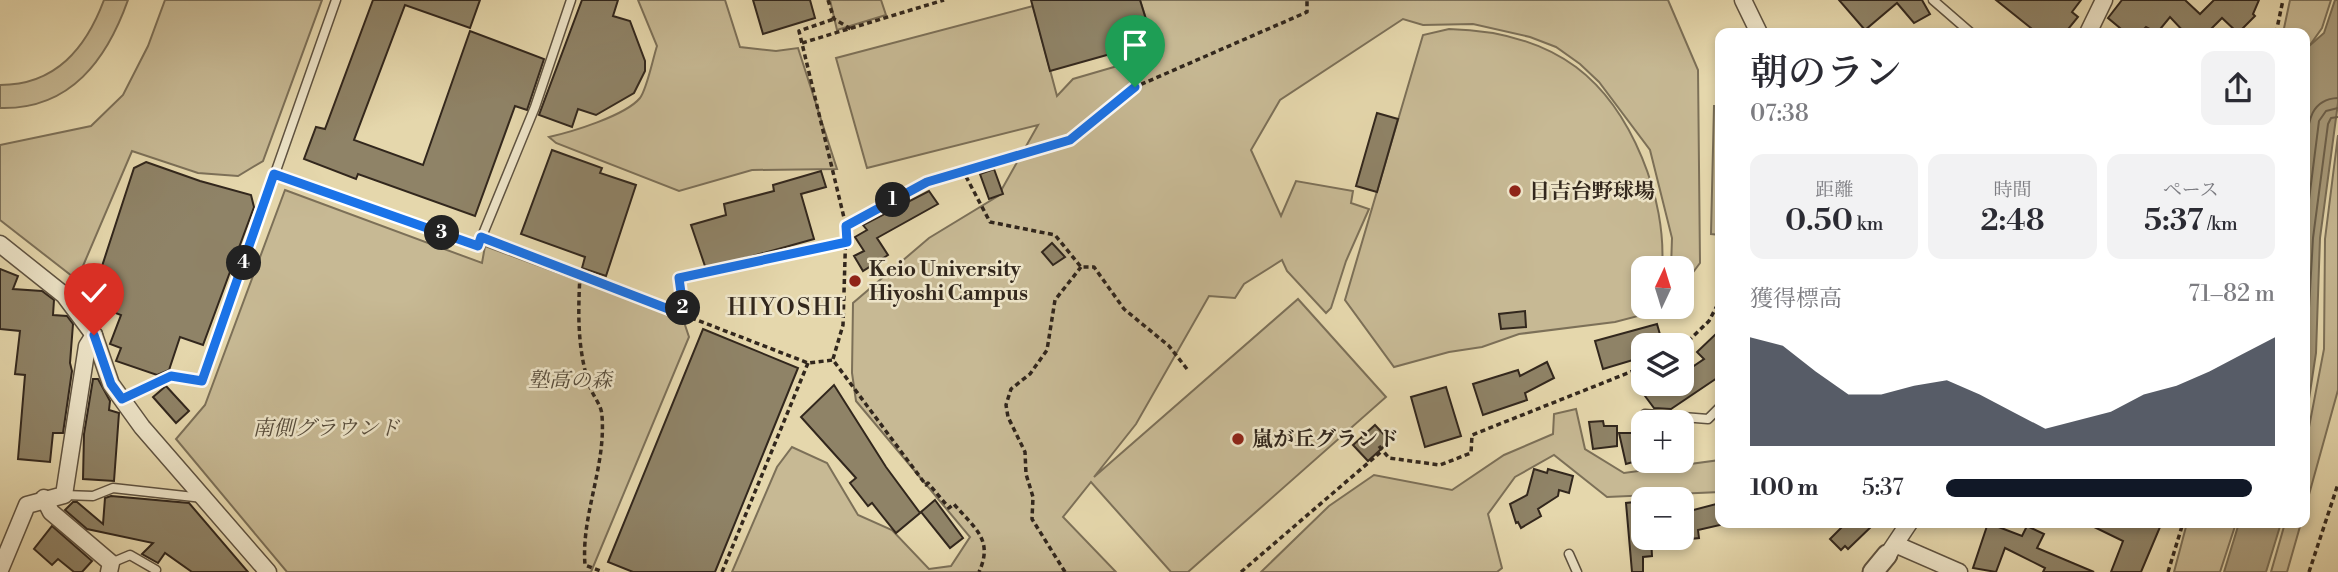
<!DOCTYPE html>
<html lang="ja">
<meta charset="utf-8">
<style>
body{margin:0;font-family:"Libre Bodoni","Noto Serif JP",serif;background:#f2f2f3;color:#2b2b33;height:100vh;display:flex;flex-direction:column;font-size:26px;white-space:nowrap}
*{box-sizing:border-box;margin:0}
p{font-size:23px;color:#7c7c81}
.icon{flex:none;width:38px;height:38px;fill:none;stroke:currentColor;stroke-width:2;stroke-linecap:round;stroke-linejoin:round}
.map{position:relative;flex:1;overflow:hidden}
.side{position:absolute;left:1715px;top:28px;width:595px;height:500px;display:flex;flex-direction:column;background:#fff;border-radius:14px;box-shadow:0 4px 10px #0003}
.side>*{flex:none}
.needle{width:46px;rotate:4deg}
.fabs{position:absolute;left:1631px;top:256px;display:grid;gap:14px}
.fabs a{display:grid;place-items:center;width:63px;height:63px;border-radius:14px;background:#fff;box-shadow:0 4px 10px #0003;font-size:35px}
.pin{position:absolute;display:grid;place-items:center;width:60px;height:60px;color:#fff;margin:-72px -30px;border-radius:50% 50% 50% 0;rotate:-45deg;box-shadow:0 0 7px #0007}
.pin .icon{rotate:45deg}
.km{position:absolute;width:35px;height:35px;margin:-18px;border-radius:50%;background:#222;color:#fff;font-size:19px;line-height:35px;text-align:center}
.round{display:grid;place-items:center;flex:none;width:74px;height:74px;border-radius:14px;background:#f2f2f3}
.head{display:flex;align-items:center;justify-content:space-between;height:119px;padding:0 35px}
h1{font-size:38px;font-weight:600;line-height:52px}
.stats{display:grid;grid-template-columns:repeat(3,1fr);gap:10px;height:119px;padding:7px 35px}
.stats div{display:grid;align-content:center;border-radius:14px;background:#f2f2f3;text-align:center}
.stats b{font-size:30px;font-weight:600}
.stats small{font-size:19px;font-weight:400}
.stats p{font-size:19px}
.chart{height:196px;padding:14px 35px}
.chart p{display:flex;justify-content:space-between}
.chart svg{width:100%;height:126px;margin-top:7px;fill:#111827;opacity:.7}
ul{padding:0 35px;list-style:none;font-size:23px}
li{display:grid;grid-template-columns:112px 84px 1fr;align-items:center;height:52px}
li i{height:18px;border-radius:9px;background:#111827}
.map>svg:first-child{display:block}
</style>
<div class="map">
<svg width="2338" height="572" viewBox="0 0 2338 572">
<rect width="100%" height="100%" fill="#e5d7ac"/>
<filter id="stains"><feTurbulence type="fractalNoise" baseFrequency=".00286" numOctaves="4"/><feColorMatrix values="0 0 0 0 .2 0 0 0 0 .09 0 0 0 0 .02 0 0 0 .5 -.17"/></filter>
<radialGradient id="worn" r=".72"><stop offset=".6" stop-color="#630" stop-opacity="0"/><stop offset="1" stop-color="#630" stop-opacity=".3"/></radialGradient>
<g fill="#c7b994" stroke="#7c7058" stroke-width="2">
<path d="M104,0H128C107,59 71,110 0,108V85C56,85 86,48 104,0Z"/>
<path d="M165,0H322L263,161L238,176L198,173L132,151L77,280L0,220V145L91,126L123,95L148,46Z"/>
<path d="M638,0H725L740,47L776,51L798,48L837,169L752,170L679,191L556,143L549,137C571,132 625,116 640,98C647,89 653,58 657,46Z"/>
<path d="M830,0H881L886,15L837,30Z"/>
<path d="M1140,0H1668L1698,70L1700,263L1682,287V268H1671L1672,238L1650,150L1599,82L1580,64L1556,47L1530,37L1473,24L1423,25L1403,19L1280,100L1251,150L1281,216L1296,181L1353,191L1351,203L1369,209L1346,261L1331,308L1326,313L1287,271L1282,260L1244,284L1235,298L1209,296L1136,424L1094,477L1298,299L1386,397L1188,572H1171L1091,482L1063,517L1116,572H732L777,467L792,447L827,463L858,515L892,530L929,569L951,566L970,537L856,401L852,373L853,303L929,238L998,196L1038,125L867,168L836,58L1033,6L1057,96L1073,79L1145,58L1153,41Z"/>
<path d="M2290,0H2331L2322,28L2305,52V33H2283Z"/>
<path d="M1449,29C1493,30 1539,40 1576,67C1632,109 1667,199 1662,268H1643V306H1646L1642,315L1615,322L1519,334L1482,347L1449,352L1394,367L1345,300L1423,35Z"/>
<path d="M1714,106H1720V235L1711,234Z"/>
<path d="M2338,135V390L2305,509V448L2324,349L2325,239Z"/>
<path d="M285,190L482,263L485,246L683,319L689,337L591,572H287L176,439L205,405Z"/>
<path d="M1576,409L1585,449L1624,473L1720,460V492L1607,497L1554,455L1515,477L1488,514L1502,568L1497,572H1261L1329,506L1374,475L1452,490L1504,455L1553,434L1554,414Z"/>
<path d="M2187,523H2236L2220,572H2174Z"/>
<path d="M2285,523H2301L2287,572H2271Z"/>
</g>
<g fill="#a89b7b" stroke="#796d55" stroke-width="2">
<path d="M2335,0H2338V103L2320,238L2316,353L2305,425V80L2308,47L2324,33Z"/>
<path d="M2239,523H2281L2266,572H2224Z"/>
</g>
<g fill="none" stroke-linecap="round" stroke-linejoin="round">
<g stroke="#6d614c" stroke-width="2">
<path d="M2305,150C2308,127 2308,99 2338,98"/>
<path d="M2305,231L2319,121L2326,111L2338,108"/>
<path d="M2305,378L2313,238L2328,124L2331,118L2338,117"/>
</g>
</g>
<g fill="#8f8367" stroke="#32271d" stroke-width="2">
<path d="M373,0H480L470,28L405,5L354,140L423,165L470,31L544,59L527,110L515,106L475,216L358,174L356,179L304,159L316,127L325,129Z"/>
<path d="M582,0H618L613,16L630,21L645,61V71L634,93L596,115L578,109L572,127L539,115Z"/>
<path d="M753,0H810L815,18L763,34Z"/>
<path d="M1031,0H1140L1153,42L1050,71Z"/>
<path d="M1839,0H1922L1930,14L1914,23L1897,3L1865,30Z"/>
<path d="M1996,0H2081L2072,12L2078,17L2065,33H2037Z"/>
<path d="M2122,0H2185L2200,14L2214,0H2259L2253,14L2255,16L2238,33L2222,18L2207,33H2185L2170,17L2157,33L2146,27L2140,33H2126L2108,18Z"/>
<path d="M1377,113L1398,119L1377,192L1356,186Z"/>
<path d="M552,150L602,168L600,173L636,185L606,276L582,268L585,257L521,234Z"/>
<path d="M146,162L200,181L251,195L254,207L203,345L180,337L169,370L157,375L116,361L121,348L110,344L121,315L90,303L134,168Z"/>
<path d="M994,169L1003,194L989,199L980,174Z"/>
<path d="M821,171L826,187L801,194L814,239L706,269L691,225L726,215L724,204L774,191L773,185Z"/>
<path d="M929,191L938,204L877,238L888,255L863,271L854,256L864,251L855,237L867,230L863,225Z"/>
<path d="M1052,243L1065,257L1053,265L1042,252Z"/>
<path d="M0,269L18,276L13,289L42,291L54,300L53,315L67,316L73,324L70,363L72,371L63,433H53L50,462L18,459L25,375L15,374L20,331L0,329Z"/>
<path d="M1525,311L1526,327L1501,329L1499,314Z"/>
<path d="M1657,324L1663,345H1643V357L1603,369L1595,341Z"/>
<path d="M703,329L798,368L715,572H633L608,562Z"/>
<path d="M1720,330V376L1671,409L1654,408L1645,396L1660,383H1682V374L1704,359L1697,352Z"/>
<path d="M1547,362L1554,378L1525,393L1527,400L1483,415L1473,384L1518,370L1520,376Z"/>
<path d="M93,379H98L110,401L109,410L119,413L114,481L83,479L84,434Z"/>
<path d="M834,385L886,467L920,513L896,533L872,503L868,506L850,483L856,478L801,417Z"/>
<path d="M166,386L189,411L176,423L153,397Z"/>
<path d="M1446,387L1461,436L1425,447L1411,397Z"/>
<path d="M1603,421L1604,426H1617V446L1593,449L1589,422Z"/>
<path d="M1375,425L1390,441L1368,461L1353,445Z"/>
<path d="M1619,433H1634L1640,460L1626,464Z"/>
<path d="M1534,469L1547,473L1548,469L1573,476L1569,493L1559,490L1558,496L1538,509L1541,516L1521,528L1518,522L1516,523L1510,504L1527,495Z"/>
<path d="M111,496L189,503L248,572H192L165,553L158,563L142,554L153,543L87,529L65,510L73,502H77L103,524L105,498Z"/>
<path d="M935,500L963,538L950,548L921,512Z"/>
<path d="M1643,501V537H1651L1652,556L1643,557V572H1632L1626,503Z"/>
<path d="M1720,503V525L1698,530L1699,538L1682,540V513Z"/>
<path d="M1846,523H1875L1848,549L1845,546L1841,550L1830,539Z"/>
<path d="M1988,523L2022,536L2027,526L2044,534L2037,548L2094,572H2043L2045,568L2005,548L1996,572L1973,568Z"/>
<path d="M2086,523H2150L2160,527L2141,572H2111L2123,541Z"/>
<path d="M52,526L92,561L82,572H74L58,559L52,565L34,549Z"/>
</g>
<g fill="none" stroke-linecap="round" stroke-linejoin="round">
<g stroke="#5f5341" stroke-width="11">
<g id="service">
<path d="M1933,0L1971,33"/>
<path d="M274,174L478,246L535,107L571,0"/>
<path d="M122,399L171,376L202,381L336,0"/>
<path d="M1645,414L1708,419L1720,407"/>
<path d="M64,495L93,496L113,488L203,498"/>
<path d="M1569,554L1577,572"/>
<path d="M111,563L130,555L156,570"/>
</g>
</g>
<g stroke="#5f5341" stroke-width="19">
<g id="minor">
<path d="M1743,0L1759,33"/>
<path d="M2088,33L2104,0"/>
<path d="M0,244L64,295L94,335L111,384L142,427L268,572"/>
<path d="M44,498L51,512L111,563L109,572"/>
<path d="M1897,545L1959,572"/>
<path d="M1889,553L1909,523"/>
<path d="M0,570L27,505L64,495L87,346L94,335"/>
</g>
</g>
<g stroke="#5f5341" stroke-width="23">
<path id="tertiary" d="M1873,572L1887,555"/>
</g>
<g stroke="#32271d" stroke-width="3.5" stroke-dasharray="5 3.5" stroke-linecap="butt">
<path d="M828,0L834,19L851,29"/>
<path d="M2276,33L2283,0"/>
<path d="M802,43L944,0"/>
<path d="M962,169L990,222L1055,235L1081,267H1094L1124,309L1169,346L1187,369"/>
<path d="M846,226L927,182L1070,140L1135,87L1307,12V0"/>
<path d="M493,241L808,363L833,360L926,485L928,483L949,508L954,504C974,528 994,539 979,572"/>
<path d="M580,275C578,313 577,350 590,387C593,396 602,406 602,416C606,467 581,515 585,565L603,572"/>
<path d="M684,315L679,278L846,242"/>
<path d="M1682,347L1709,321L1720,300"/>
<path d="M833,359L843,325L846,226L799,31L834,19"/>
<path d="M1379,446L1389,458L1440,465L1471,453L1472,435L1643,367"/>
<path d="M722,572L808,363"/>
<path d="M1065,572L1032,519L1033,497L1026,474L1025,452L1008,417L1006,405L1011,389L1030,374L1047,350L1055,300L1081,267"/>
<path d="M1241,572L1382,451"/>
<path d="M2168,572L2183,523"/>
<path d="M2309,572L2338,484"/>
</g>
<use href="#service" stroke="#eee5c9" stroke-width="8"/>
<use href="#minor" stroke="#eee5c9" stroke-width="16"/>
<use href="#tertiary" stroke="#eee5c9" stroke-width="19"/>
</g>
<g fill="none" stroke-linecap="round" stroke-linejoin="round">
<g stroke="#fff" stroke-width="14">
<path id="route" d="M94,335L111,384L122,399L171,376L202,381L274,174L478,246L481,237L684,315L679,278L847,242L846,226L927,182L1070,140L1135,87"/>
</g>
<use href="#route" stroke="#1a73e8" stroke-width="9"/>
</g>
<g fill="#8f2418" stroke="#eee5c9" stroke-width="2.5">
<circle cx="1515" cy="191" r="7"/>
<circle cx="855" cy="281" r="7"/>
<circle cx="1238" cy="439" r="7"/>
</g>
<g text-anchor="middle" stroke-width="5" stroke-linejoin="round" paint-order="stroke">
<g font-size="21" font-weight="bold" fill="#32271d" stroke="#eee5c9" text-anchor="start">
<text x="1529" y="198">日吉台野球場</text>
<text x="869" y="276">Keio University<tspan x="869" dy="24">Hiyoshi Campus</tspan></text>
<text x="1252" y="446">嵐が丘グランド</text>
</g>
<g font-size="21" font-style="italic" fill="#574c3b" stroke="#eee5c9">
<text x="570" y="387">塾高の森</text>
<text x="326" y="435">南側グラウンド</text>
</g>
<g font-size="24" letter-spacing="2" fill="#32271d" stroke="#eee5c9">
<text x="786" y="315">HIYOSHI</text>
</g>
</g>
<rect width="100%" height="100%" filter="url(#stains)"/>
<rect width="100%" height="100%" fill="url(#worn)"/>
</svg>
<div class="fabs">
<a><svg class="needle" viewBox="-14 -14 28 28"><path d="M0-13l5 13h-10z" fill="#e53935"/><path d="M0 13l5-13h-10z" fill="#7c7c81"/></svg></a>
<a><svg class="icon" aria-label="layers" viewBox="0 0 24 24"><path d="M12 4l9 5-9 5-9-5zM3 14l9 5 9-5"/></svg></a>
<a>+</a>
<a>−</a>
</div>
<div class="pin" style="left:1135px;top:87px;background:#1e9e55"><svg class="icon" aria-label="arrive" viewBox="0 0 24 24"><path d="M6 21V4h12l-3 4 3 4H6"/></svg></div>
<div class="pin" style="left:94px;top:335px;background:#d93025"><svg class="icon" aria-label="check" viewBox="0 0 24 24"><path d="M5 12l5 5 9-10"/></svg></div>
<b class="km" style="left:893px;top:200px">1</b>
<b class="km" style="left:683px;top:308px">2</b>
<b class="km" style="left:442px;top:233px">3</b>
<b class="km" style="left:244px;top:263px">4</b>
<section class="side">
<div class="head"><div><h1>朝のラン</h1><p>07:38</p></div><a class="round"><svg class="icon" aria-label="share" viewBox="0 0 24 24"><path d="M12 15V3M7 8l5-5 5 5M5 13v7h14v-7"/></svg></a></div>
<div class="stats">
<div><p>距離</p><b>0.50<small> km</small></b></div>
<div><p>時間</p><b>2:48</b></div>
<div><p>ペース</p><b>5:37<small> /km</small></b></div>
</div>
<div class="chart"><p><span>獲得標高</span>71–82 m</p>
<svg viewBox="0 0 160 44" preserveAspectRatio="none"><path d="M0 44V6L10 9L20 18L30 26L40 26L50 23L60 21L70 26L80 32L90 38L100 35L110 32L120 26L130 23L140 18L150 12L160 6V44z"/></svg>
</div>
<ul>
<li><b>100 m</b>5:37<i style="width:93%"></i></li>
</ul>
</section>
</div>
